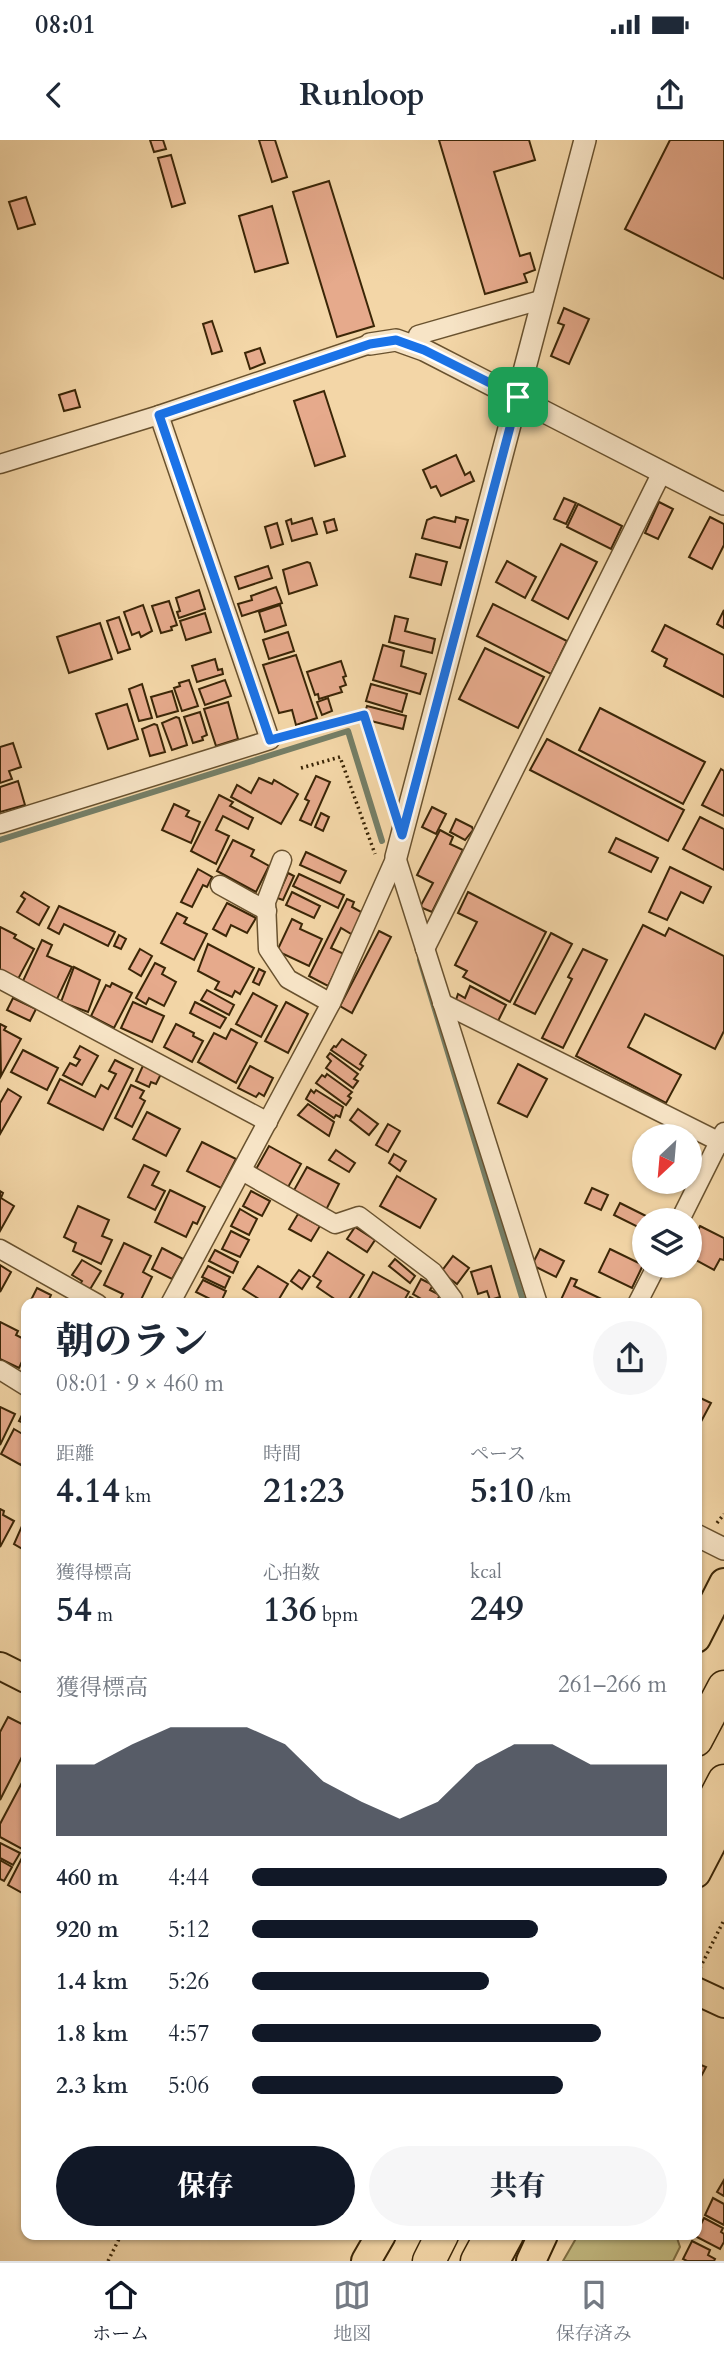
<!DOCTYPE html>
<html lang="ja">
<meta charset="utf-8">
<style>
body{margin:0;font-family:Cardo,"Noto Serif JP",serif;background:#f6f6f7;color:#1f2937;height:100vh;display:flex;flex-direction:column;font-size:26px;white-space:nowrap}
*{box-sizing:border-box;margin:0}
p{font-size:23px;color:#747a83}
.icon{flex:none;width:38px;height:38px;fill:none;stroke:currentColor;stroke-width:2;stroke-linecap:round;stroke-linejoin:round}
.map{position:relative;flex:1;overflow:hidden}
.panel{position:absolute;left:21px;top:1158px;width:681px;height:942px;display:flex;flex-direction:column;background:#fff;border-radius:14px;box-shadow:0 2px 5px #0004}
.panel>*{flex:none}
.needle{width:46px;rotate:206deg}
.buttons{position:absolute;left:632px;top:984px;display:grid;gap:14px}
.buttons a{display:grid;place-items:center;width:70px;height:70px;border-radius:50%;background:#fff;box-shadow:0 2px 5px #0004;font-size:35px}
.pin{position:absolute;display:grid;place-items:center;width:60px;height:60px;color:#fff;margin:-30px;border-radius:14px;box-shadow:0 4px 10px #0006}
.round{display:grid;place-items:center;flex:none;width:74px;height:74px;border-radius:37px;background:#f6f6f7}
.head{display:flex;align-items:center;justify-content:space-between;height:119px;padding:0 35px}
h1{font-size:38px;font-weight:800;line-height:52px}
.metrics{display:grid;grid-template-columns:repeat(3,1fr);gap:10px;height:119px;padding:7px 35px}
.metrics div{display:grid;align-content:center}
.metrics b{font-size:35px;font-weight:800}
.metrics small{font-size:19px;font-weight:400}
.metrics p{font-size:19px}
.chart{height:196px;padding:14px 35px}
.chart p{display:flex;justify-content:space-between}
.chart svg{width:100%;height:126px;margin-top:7px;fill:#111827;opacity:.7}
.button{display:flex;gap:14px;margin-top:auto;padding:14px 35px}
.button a{flex:1;height:80px;border-radius:42px;background:#111827;color:#fff;font-size:28px;font-weight:800;line-height:80px;text-align:center}
.button a+a{background:#f6f6f7;color:#1f2937}
ul{padding:0 35px;list-style:none;font-size:23px}
li{display:grid;grid-template-columns:112px 84px 1fr;align-items:center;height:52px}
li i{height:18px;border-radius:9px;background:#111827}
.status{display:flex;justify-content:space-between;align-items:center;height:49px;padding:0 35px;background:#fff;direction:ltr}
.status svg{height:19px;fill:currentColor}
header{display:flex;justify-content:space-between;align-items:center;height:91px;padding:0 35px;background:#fff;font-size:32px;font-weight:800}
.menu{display:flex;justify-content:space-around;align-items:center;height:98px;border-top:2px solid #e0e1e3;background:#fff;font-size:19px;color:#747a83}
.menu a{display:grid;justify-items:center;gap:4px}
.menu .current{color:#111827}
.map>svg:first-child{display:block}
</style>
<div class="status"><b>08:01</b><svg viewBox="0 0 49 12"><path d="M0 12V9h3v3zM5 12V6h3v6zM10 12V3h3v9zM15 12V0h3v12zM26 1h20v11H26zM47 4h2v5h-2z"/></svg></div>
<header><svg class="icon" aria-label="back" viewBox="0 0 24 24"><path d="M15 5l-7 7 7 7"/></svg>Runloop<svg class="icon" aria-label="share" viewBox="0 0 24 24"><path d="M12 15V3M7 8l5-5 5 5M5 13v7h14v-7"/></svg></header>
<div class="map">
<svg width="724" height="2121" viewBox="0 0 724 2121">
<rect width="100%" height="100%" fill="#f3d6a7"/>
<filter id="stains"><feTurbulence type="fractalNoise" baseFrequency=".00286" numOctaves="4"/><feColorMatrix values="0 0 0 0 .2 0 0 0 0 .09 0 0 0 0 .02 0 0 0 .5 -.17"/></filter>
<radialGradient id="worn" r=".72"><stop offset=".6" stop-color="#630" stop-opacity="0"/><stop offset="1" stop-color="#630" stop-opacity=".3"/></radialGradient>
<path fill="#c3bb82" stroke="#7f7044" stroke-width="2" d="M578,2095H676L680,2107L673,2121H563Z"/>
<g fill="none" stroke-linecap="round" stroke-linejoin="round">
<g stroke="#757e66" stroke-width="6">
<path d="M0,700L348,591L382,701"/>
<path d="M420,820L524,1164"/>
</g>
</g>
<g fill="#e6aa8c" stroke="#3b2607" stroke-width="2">
<path d="M150,0H163L166,9L154,12Z"/>
<path d="M259,0H275L287,37L272,42Z"/>
<path d="M439,0H529L535,20L494,32L520,116L530,113L535,130L524,134L527,142L485,154Z"/>
<path d="M670,0H724V139L625,89Z"/>
<path d="M171,15L185,63L172,67L158,18Z"/>
<path d="M329,41L374,186L337,197L293,52Z"/>
<path d="M26,57L35,84L18,89L9,62Z"/>
<path d="M272,66L288,123L255,132L239,76Z"/>
<path d="M564,168L589,179L569,224L551,216L564,185L558,183Z"/>
<path d="M212,181L222,211L212,214L203,184Z"/>
<path d="M260,208L265,223L250,229L245,213Z"/>
<path d="M75,250L80,267L64,271L59,255Z"/>
<path d="M324,251L345,316L315,326L294,261Z"/>
<path d="M456,315L465,335L470,332L474,341L441,356L436,346L431,348L423,330Z"/>
<path d="M564,358L576,363L566,384L554,379Z"/>
<path d="M659,362L673,369L658,399L645,393Z"/>
<path d="M578,364L622,386L611,409L567,387Z"/>
<path d="M434,377L455,382L456,377L468,380L460,408L422,398L427,380Z"/>
<path d="M710,377L724,384V405L712,429L689,417Z"/>
<path d="M312,378L317,394L292,401L286,381L291,379L292,384Z"/>
<path d="M334,379L337,390L327,393L324,382Z"/>
<path d="M277,383L283,404L271,408L265,387Z"/>
<path d="M561,404L597,422L568,479L532,460Z"/>
<path d="M416,414L447,422L441,445L410,437Z"/>
<path d="M507,421L536,437L525,458L496,442Z"/>
<path d="M307,422L310,423L317,445L289,454L283,430Z"/>
<path d="M268,426L272,438L239,449L235,437Z"/>
<path d="M276,447L282,463L242,476L238,464L252,460L251,456Z"/>
<path d="M199,450L205,469L179,478L177,472L180,471L176,458Z"/>
<path d="M169,461L177,485L171,487L172,490L161,493L152,466Z"/>
<path d="M493,464L567,501L551,534L477,496Z"/>
<path d="M143,465L152,491L141,497L139,492L132,495L124,472Z"/>
<path d="M280,465L286,485L265,492L259,472Z"/>
<path d="M724,470V488L717,484Z"/>
<path d="M205,473L211,492L186,500L180,481Z"/>
<path d="M395,476L408,479L405,491L435,499L432,513L389,502Z"/>
<path d="M119,477L130,509L118,513L107,481Z"/>
<path d="M100,483L112,519L69,533L57,497Z"/>
<path d="M665,485L724,515V557L664,526L667,519L652,511Z"/>
<path d="M288,492L294,511L269,519L263,500Z"/>
<path d="M383,505L404,511L401,526L426,534L420,554L373,540Z"/>
<path d="M485,508L544,537L518,588L459,559Z"/>
<path d="M296,515L317,578L296,585L292,570L279,573L263,525Z"/>
<path d="M215,519L218,530L222,529L223,534L197,542L192,526Z"/>
<path d="M341,521L346,536L343,537L346,545L340,547L342,552L319,559L318,554L315,555L307,532Z"/>
<path d="M189,540L198,566L182,571L174,548L180,546L179,543Z"/>
<path d="M225,540L231,556L205,565L199,549Z"/>
<path d="M142,544L152,578L139,581L129,549Z"/>
<path d="M371,544L407,554L402,572L366,561Z"/>
<path d="M172,551L178,571L157,577L151,557Z"/>
<path d="M328,558L332,571L322,575L317,562Z"/>
<path d="M228,562L238,599L216,606L204,569Z"/>
<path d="M127,564L138,599L108,609L96,574Z"/>
<path d="M367,566L406,576L403,589L363,579Z"/>
<path d="M600,568L705,622L683,664L579,610Z"/>
<path d="M200,572L207,595L202,597L203,600L193,603L184,577Z"/>
<path d="M176,577L179,578L187,605L172,610L162,583Z"/>
<path d="M154,584L157,585L165,612L150,616L142,589Z"/>
<path d="M547,599L684,670L668,701L530,630Z"/>
<path d="M13,603L21,627L9,631L12,639L0,643V607Z"/>
<path d="M721,629L724,631V676L702,665Z"/>
<path d="M316,636L330,642L311,685L300,680L309,661L305,659Z"/>
<path d="M259,638L272,644L274,640L298,654L281,684L231,657L237,645L251,653Z"/>
<path d="M18,641L25,665L0,672V647Z"/>
<path d="M219,655L233,662L230,666L253,678L248,689L223,676L216,690L229,696L216,724L191,711Z"/>
<path d="M174,664L189,671L186,676L200,682L191,703L162,690Z"/>
<path d="M432,667L446,674L436,694L422,687Z"/>
<path d="M321,673L329,677L323,691L315,687Z"/>
<path d="M700,677L724,689V730L683,709Z"/>
<path d="M456,679L472,687L473,690L465,700L450,692Z"/>
<path d="M440,690L453,697L450,704L463,710L432,772L420,767L433,743L417,735Z"/>
<path d="M616,698L658,718L651,732L609,712Z"/>
<path d="M233,700L254,710L251,716L269,726L256,752L217,731Z"/>
<path d="M306,712L346,731L340,743L300,725Z"/>
<path d="M670,727L711,747L703,763L681,752L667,780L649,772Z"/>
<path d="M198,729L212,737L207,747L203,745L192,767L181,762Z"/>
<path d="M288,733L294,736L283,760L277,758Z"/>
<path d="M299,734L344,755L338,768L293,746Z"/>
<path d="M24,752L49,767L39,785L17,772L25,759L21,756Z"/>
<path d="M292,752L320,766L314,778L286,765Z"/>
<path d="M468,752L546,792L510,862L463,837L467,831L455,825L477,782L458,773Z"/>
<path d="M347,759L354,762L352,767L363,773L353,795L341,788L331,808L344,814L328,846L309,836Z"/>
<path d="M227,763L256,778L247,793L231,785L226,796L213,789Z"/>
<path d="M59,766L115,792L108,806L64,784L59,794L48,788Z"/>
<path d="M177,773L187,778L184,783L207,794L194,820L161,803Z"/>
<path d="M292,779L302,784L300,789L322,799L309,826L277,811Z"/>
<path d="M643,785L665,796L669,788L724,816V891L715,909L645,874L628,907L681,935L666,963L576,916Z"/>
<path d="M0,787L16,795L14,798L34,809L17,841L0,832Z"/>
<path d="M379,791L391,797L352,873L340,866Z"/>
<path d="M551,793L572,804L535,874L514,864Z"/>
<path d="M119,795L126,799L121,809L114,806Z"/>
<path d="M42,800L52,805L47,816L72,827L57,859L22,843Z"/>
<path d="M208,804L254,828L240,854L235,851L232,857L215,849L219,842L198,831Z"/>
<path d="M140,809L152,816L141,836L129,829Z"/>
<path d="M583,809L607,820L563,908L542,898L572,839L568,837Z"/>
<path d="M155,823L165,828L162,834L176,842L164,866L149,858L146,864L136,858Z"/>
<path d="M74,827L100,840L88,872L61,862Z"/>
<path d="M259,829L265,832L259,845L253,842Z"/>
<path d="M112,843L132,853L114,888L91,876L106,845L110,847Z"/>
<path d="M470,846L506,865L498,881L456,860L458,854L465,858Z"/>
<path d="M207,850L234,865L229,875L201,860Z"/>
<path d="M253,853L277,866L261,897L236,884Z"/>
<path d="M13,858L36,869L30,881L7,870Z"/>
<path d="M133,862L164,876L152,902L121,888Z"/>
<path d="M195,862L226,878L220,888L190,873Z"/>
<path d="M286,862L308,874L288,913L265,901Z"/>
<path d="M0,884L6,887L4,890L21,899L1,936Z"/>
<path d="M176,884L194,893L193,896L203,901L192,922L164,907Z"/>
<path d="M231,889L257,903L236,943L198,922L214,893L226,899Z"/>
<path d="M342,899L366,915L360,924L363,926L360,930L331,910L334,906L336,907Z"/>
<path d="M80,906L98,916L82,945L63,935L70,923L76,926L80,920L74,917Z"/>
<path d="M23,910L58,928L47,950L11,932Z"/>
<path d="M330,913L358,934L354,939L358,941L353,948L326,928L331,921L327,917Z"/>
<path d="M146,919L164,928L156,944L151,942L149,947L136,941Z"/>
<path d="M115,920L133,929L103,990L48,963L60,939L95,957L101,945L108,949L116,934L109,931Z"/>
<path d="M518,924L547,939L527,977L498,963Z"/>
<path d="M250,926L273,938L264,956L259,953L256,957L238,948Z"/>
<path d="M327,934L352,952L348,956L351,958L346,965L316,943L322,935L325,937Z"/>
<path d="M131,945L144,951L140,958L145,961L132,987L115,978Z"/>
<path d="M8,949L21,957L0,994V963Z"/>
<path d="M311,950L314,953L316,950L343,967L340,977L336,975L334,978L306,959Z"/>
<path d="M308,964L334,982L329,996L298,975Z"/>
<path d="M358,969L378,984L369,995L350,980Z"/>
<path d="M147,972L180,989L166,1016L133,999Z"/>
<path d="M388,984L400,991L388,1012L376,1005Z"/>
<path d="M202,1002L236,1019L221,1048L187,1031Z"/>
<path d="M269,1006L301,1024L287,1049L255,1031Z"/>
<path d="M336,1010L355,1023L349,1032L329,1020Z"/>
<path d="M394,1014L406,1021L400,1031L389,1023Z"/>
<path d="M144,1025L159,1032L152,1045L165,1051L155,1070L128,1057Z"/>
<path d="M307,1027L339,1044L326,1070L293,1052Z"/>
<path d="M397,1036L436,1059L420,1088L380,1066Z"/>
<path d="M592,1048L608,1055L601,1070L585,1063Z"/>
<path d="M170,1050L205,1067L197,1084L193,1082L186,1097L155,1082Z"/>
<path d="M0,1051L3,1053L1,1058L14,1066L0,1091Z"/>
<path d="M251,1051L270,1061L262,1076L243,1066Z"/>
<path d="M620,1063L654,1080H644V1090L614,1075Z"/>
<path d="M78,1066L109,1080L102,1096L112,1100L101,1124L73,1111L76,1103L64,1097Z"/>
<path d="M240,1069L257,1079L249,1095L231,1086Z"/>
<path d="M298,1074L320,1086L311,1101L289,1089Z"/>
<path d="M700,1086L724,1098V1120L720,1119L714,1130L690,1117V1107Z"/>
<path d="M355,1087L375,1100L367,1112L347,1099Z"/>
<path d="M231,1091L249,1100L240,1117L222,1109Z"/>
<path d="M124,1103L151,1116L143,1132L152,1137L139,1164H118L123,1154L104,1145Z"/>
<path d="M162,1108L183,1119L172,1139L152,1129Z"/>
<path d="M540,1109L564,1121L556,1137L532,1125Z"/>
<path d="M610,1109L643,1125L632,1148L599,1132Z"/>
<path d="M215,1110L238,1122L233,1133L209,1121Z"/>
<path d="M328,1112L364,1135L346,1164H342L317,1147L321,1141L313,1136Z"/>
<path d="M453,1116L469,1128L457,1144L441,1132Z"/>
<path d="M395,1119L415,1136L410,1143L389,1126Z"/>
<path d="M82,1120L101,1131L89,1151L79,1146L82,1141L72,1135Z"/>
<path d="M0,1125L11,1132L0,1152Z"/>
<path d="M208,1126L230,1137L225,1148L202,1137Z"/>
<path d="M258,1126L288,1144L276,1164H267L243,1149Z"/>
<path d="M491,1126L500,1157L490,1160L487,1151L478,1154L471,1132Z"/>
<path d="M299,1130L310,1137L302,1149L291,1141Z"/>
<path d="M373,1132L409,1152L402,1164H355Z"/>
<path d="M571,1138L577,1140L574,1146L612,1164H559Z"/>
<path d="M421,1139L433,1145L430,1150L440,1155L435,1164H430L413,1154Z"/>
<path d="M203,1140L226,1151L220,1164L196,1152Z"/>
<path d="M37,1148L51,1155L47,1164H29Z"/>
<path d="M410,1157L423,1164H406Z"/>
<path d="M0,1182L18,1191L16,1195L26,1200V1213L19,1228L0,1219Z"/>
<path d="M696,1256L711,1263L696,1291Z"/>
<path d="M0,1267L15,1274L0,1305Z"/>
<path d="M26,1267V1284L19,1281Z"/>
<path d="M14,1289L26,1296V1314L21,1325L1,1314Z"/>
<path d="M0,1369L4,1371L3,1375L14,1381L0,1407Z"/>
<path d="M26,1377V1411L14,1404Z"/>
<path d="M8,1577L26,1586V1609L0,1660V1592Z"/>
<path d="M26,1635V1702L22,1709L0,1697V1684Z"/>
<path d="M0,1703L20,1713L13,1725L0,1718Z"/>
<path d="M26,1710V1755L8,1745Z"/>
<path d="M0,1720L12,1727L4,1741L0,1739Z"/>
<path d="M696,1923L706,1927L696,1946Z"/>
<path d="M724,2040V2056L717,2052Z"/>
<path d="M713,2058L724,2064V2085L705,2075Z"/>
<path d="M704,2078L723,2088L721,2092L724,2094V2102L720,2109L695,2096Z"/>
<path d="M692,2101L710,2110L708,2115L715,2119L714,2121H687L683,2119Z"/>
</g>
<g fill="none" stroke-linecap="round" stroke-linejoin="round">
<g stroke="#69522f" stroke-width="21">
<g id="minor">
<path d="M418,195L544,159"/>
<path d="M0,324L159,275L370,204"/>
<path d="M0,684L270,600L159,275"/>
<path d="M396,717L538,1164"/>
<path d="M282,720L266,762L268,809L288,839L331,863"/>
<path d="M220,745L267,771"/>
<path d="M425,809L662,332"/>
<path d="M0,839L268,982"/>
<path d="M442,863L724,1004"/>
<path d="M242,1031L335,1084L359,1076L433,1132L453,1159L451,1164"/>
<path d="M680,1080L724,992"/>
<path d="M0,1109L98,1164"/>
<path d="M170,1164L331,863L396,717"/>
<path d="M637,1164L657,1125"/>
<path d="M0,1230L26,1246"/>
</g>
</g>
<g stroke="#69522f" stroke-width="24">
<g id="tertiary">
<path d="M370,204L396,200L424,210L724,364"/>
<path d="M396,717L585,0"/>
<path d="M696,1395L724,1409"/>
</g>
</g>
<g stroke="#3b2607" stroke-width="30">
<g id="primary">
<path d="M0,1526L26,1539"/>
<path d="M696,1851L724,1864"/>
</g>
</g>
<g stroke="#3b2607" stroke-width="32">
<g id="trunk">
<path d="M696,1498L724,1443"/>
<path d="M696,1733L724,1679"/>
<path d="M366,2121L381,2095"/>
<path d="M495,2121L509,2095"/>
<path d="M531,2121L543,2095"/>
</g>
</g>
<g stroke="#3b2607" stroke-width="35">
<g id="motorway">
<path d="M696,1600L724,1547"/>
<path d="M696,1695L724,1641"/>
<path d="M429,2121L442,2095"/>
<path d="M477,2121L491,2095"/>
</g>
</g>
<g stroke="#3b2607" stroke-width="3.5" stroke-dasharray="2 3.5" stroke-linecap="butt">
<path d="M288,595L364,575L390,656"/>
<path d="M301,628L340,617L375,714"/>
<path d="M717,1383L724,1374"/>
<path d="M700,1828L724,1780"/>
<path d="M108,2121L121,2095"/>
</g>
<use href="#minor" stroke="#f7e4c6" stroke-width="18"/>
<use href="#tertiary" stroke="#f7e4c6" stroke-width="21"/>
<use href="#primary" stroke="#f3d6a7" stroke-width="26"/>
<use href="#trunk" stroke="#f3d6a7" stroke-width="28"/>
<use href="#motorway" stroke="#f3d6a7" stroke-width="32"/>
</g>
<g fill="none" stroke-linecap="round" stroke-linejoin="round">
<g stroke="#fff" stroke-width="14">
<path id="route" d="M396,200L424,210L518,257L402,695L364,575L270,600L159,275L370,204Z"/>
</g>
<use href="#route" stroke="#1a73e8" stroke-width="9"/>
</g>
<rect width="100%" height="100%" filter="url(#stains)"/>
<rect width="100%" height="100%" fill="url(#worn)"/>
</svg>
<div class="buttons">
<a><svg class="needle" viewBox="-14 -14 28 28"><path d="M0-13l5 13h-10z" fill="#e53935"/><path d="M0 13l5-13h-10z" fill="#747a83"/></svg></a>
<a><svg class="icon" aria-label="layers" viewBox="0 0 24 24"><path d="M12 4l9 5-9 5-9-5zM3 14l9 5 9-5"/></svg></a>
</div>
<div class="pin" style="left:518px;top:257px;background:#1e9e55"><svg class="icon" aria-label="arrive" viewBox="0 0 24 24"><path d="M6 21V4h12l-3 4 3 4H6"/></svg></div>
<section class="panel">
<div class="head"><div><h1>朝のラン</h1><p>08:01 · 9 × 460 m</p></div><a class="round"><svg class="icon" aria-label="share" viewBox="0 0 24 24"><path d="M12 15V3M7 8l5-5 5 5M5 13v7h14v-7"/></svg></a></div>
<div class="metrics">
<div><p>距離</p><b>4.14<small> km</small></b></div>
<div><p>時間</p><b>21:23</b></div>
<div><p>ペース</p><b>5:10<small> /km</small></b></div>
</div>
<div class="metrics">
<div><p>獲得標高</p><b>54<small> m</small></b></div>
<div><p>心拍数</p><b>136<small> bpm</small></b></div>
<div><p>kcal</p><b>249</b></div>
</div>
<div class="chart"><p><span>獲得標高</span>261–266 m</p>
<svg viewBox="0 0 160 44" preserveAspectRatio="none"><path d="M0 44V19L10 19L20 12L30 6L40 6L50 6L60 12L70 25L80 32L90 38L100 32L110 19L120 12L130 12L140 19L150 19L160 19V44z"/></svg>
</div>
<ul>
<li><b>460 m</b>4:44<i style="width:100%"></i></li>
<li><b>920 m</b>5:12<i style="width:69%"></i></li>
<li><b>1.4 km</b>5:26<i style="width:57%"></i></li>
<li><b>1.8 km</b>4:57<i style="width:84%"></i></li>
<li><b>2.3 km</b>5:06<i style="width:75%"></i></li>
</ul>
<div class="button"><a>保存</a><a>共有</a></div>
</section>
</div>
<nav class="menu">
<a class="current"><svg class="icon" aria-label="home" viewBox="0 0 24 24"><path d="M3 11l9-7 9 7M6 9v11h12V9"/></svg>ホーム</a>
<a><svg class="icon" aria-label="map" viewBox="0 0 24 24"><path d="M3 6l6-2 6 2 6-2v14l-6 2-6-2-6 2zM9 4v14M15 6v14"/></svg>地図</a>
<a><svg class="icon" aria-label="saved" viewBox="0 0 24 24"><path d="M7 4h10v16l-5-4-5 4z"/></svg>保存済み</a>
</nav>
